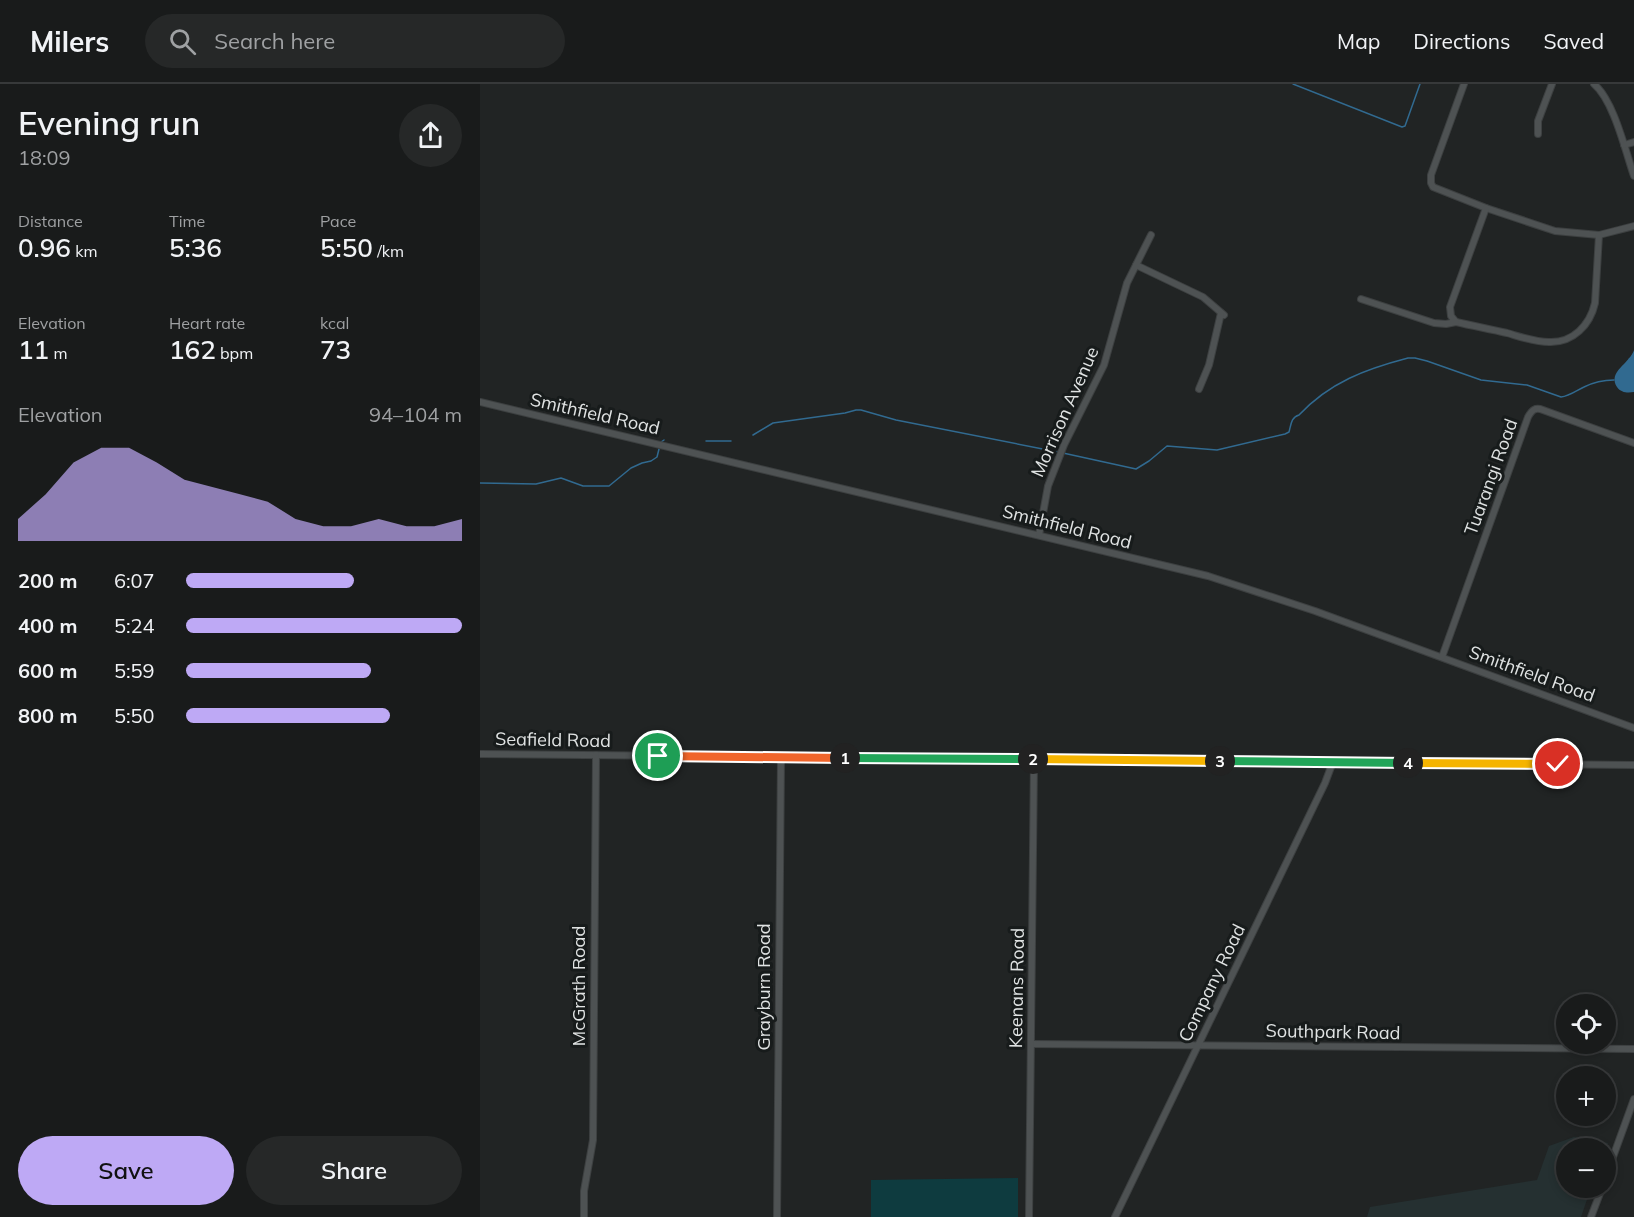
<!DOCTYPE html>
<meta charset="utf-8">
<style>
body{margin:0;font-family:Mulish,sans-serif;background:#262828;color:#f1f3f6;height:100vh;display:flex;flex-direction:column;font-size:22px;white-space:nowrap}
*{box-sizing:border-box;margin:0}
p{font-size:20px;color:#9fa1a3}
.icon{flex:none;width:33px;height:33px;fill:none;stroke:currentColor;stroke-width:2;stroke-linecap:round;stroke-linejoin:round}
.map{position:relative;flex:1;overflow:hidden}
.side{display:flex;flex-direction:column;background:#191b1b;width:480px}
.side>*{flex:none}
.buttons{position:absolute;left:1076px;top:910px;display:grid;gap:12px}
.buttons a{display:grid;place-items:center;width:60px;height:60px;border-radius:50%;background:#191b1b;box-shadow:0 3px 9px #0003,0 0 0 2px #37393a;font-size:30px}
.pin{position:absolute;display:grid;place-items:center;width:51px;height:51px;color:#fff;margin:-26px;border:3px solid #fff;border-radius:50%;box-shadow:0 2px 6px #0007}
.km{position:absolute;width:30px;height:30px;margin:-15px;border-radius:50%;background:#222;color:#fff;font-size:16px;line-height:30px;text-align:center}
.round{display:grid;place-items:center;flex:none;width:63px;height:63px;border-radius:32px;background:#262828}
.head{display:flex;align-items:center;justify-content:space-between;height:102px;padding:0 18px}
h1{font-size:33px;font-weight:600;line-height:45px}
.metrics{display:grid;grid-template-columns:repeat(3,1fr);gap:9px;height:102px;padding:6px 18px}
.metrics div{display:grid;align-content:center}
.metrics b{font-size:26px;font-weight:600}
.metrics small{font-size:16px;font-weight:400}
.metrics p{font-size:16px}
.chart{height:168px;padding:12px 18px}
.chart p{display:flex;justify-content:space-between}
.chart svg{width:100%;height:108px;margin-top:6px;fill:#bea9f5;opacity:.7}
.cta{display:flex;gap:12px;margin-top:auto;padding:12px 18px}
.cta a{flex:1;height:69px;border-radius:36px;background:#bea9f5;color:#111;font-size:24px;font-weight:600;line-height:69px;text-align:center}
.cta a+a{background:#262828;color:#f1f3f6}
ul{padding:0 18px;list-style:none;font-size:20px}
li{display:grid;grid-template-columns:96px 72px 1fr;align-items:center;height:45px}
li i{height:15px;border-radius:8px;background:#bea9f5}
header{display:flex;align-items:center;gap:36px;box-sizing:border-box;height:84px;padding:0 30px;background:#191b1b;border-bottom:2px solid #37393a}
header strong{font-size:28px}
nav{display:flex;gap:33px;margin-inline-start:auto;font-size:21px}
.search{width:420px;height:54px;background:#262828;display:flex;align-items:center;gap:15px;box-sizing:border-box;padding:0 21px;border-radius:33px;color:#9fa1a3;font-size:22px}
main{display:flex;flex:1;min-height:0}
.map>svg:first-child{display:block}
</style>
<header>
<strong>Milers</strong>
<div class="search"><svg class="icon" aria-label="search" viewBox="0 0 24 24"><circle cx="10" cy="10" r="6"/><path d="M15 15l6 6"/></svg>Search here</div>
<nav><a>Map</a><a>Directions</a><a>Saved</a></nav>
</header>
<main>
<section class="side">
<div class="head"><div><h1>Evening run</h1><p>18:09</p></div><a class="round"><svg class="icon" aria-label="share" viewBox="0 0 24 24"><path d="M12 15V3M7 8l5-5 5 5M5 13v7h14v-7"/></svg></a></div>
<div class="metrics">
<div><p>Distance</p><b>0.96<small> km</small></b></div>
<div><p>Time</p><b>5:36</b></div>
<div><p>Pace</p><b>5:50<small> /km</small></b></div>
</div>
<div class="metrics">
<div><p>Elevation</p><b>11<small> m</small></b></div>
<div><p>Heart rate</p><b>162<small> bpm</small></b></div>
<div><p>kcal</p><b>73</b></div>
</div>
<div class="chart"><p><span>Elevation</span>94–104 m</p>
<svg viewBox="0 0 160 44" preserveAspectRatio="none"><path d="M0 44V35L10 25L20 12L30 6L40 6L50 12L60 19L70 22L80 25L90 28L100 35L110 38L120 38L130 35L140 38L150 38L160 35V44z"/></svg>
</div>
<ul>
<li><b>200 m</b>6:07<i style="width:61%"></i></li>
<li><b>400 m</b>5:24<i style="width:100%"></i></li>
<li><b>600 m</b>5:59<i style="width:67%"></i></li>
<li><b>800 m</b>5:50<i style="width:74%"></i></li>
</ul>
<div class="cta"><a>Save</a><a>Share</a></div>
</section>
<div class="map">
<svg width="1154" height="1133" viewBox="0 0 1154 1133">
<rect width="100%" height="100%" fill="#212424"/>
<path fill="#253031" d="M1094,1053L1128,1059L1125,1066L1086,1065V1104H1111L1101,1133H887L890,1123L1057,1096L1069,1062Z"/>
<path fill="#0e3b3f" d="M538,1094V1133H391V1096Z"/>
<path fill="#316a90" d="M1154,266V308C1148,309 1141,309 1137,303C1129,290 1143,283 1149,274C1150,274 1154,267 1154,266Z"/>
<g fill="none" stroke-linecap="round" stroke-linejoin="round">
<g stroke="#316a90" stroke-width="1.5">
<path d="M813,0L922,43L925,42L940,0"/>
<path d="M273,351L293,339L365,329L376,326H381L416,336L578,368"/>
<path d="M226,357H251"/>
<path d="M181,358L184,356"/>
<path d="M583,369L656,385L669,377L687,362L737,366L805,350L809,348C811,341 811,333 819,331C850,298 886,285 928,274H935L947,277L1001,296L1047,301L1081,313C1090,312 1097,306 1104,303C1114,298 1124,296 1134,296"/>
<path d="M0,399L56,400L81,394L103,402H129L151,384L162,379L171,377L177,373L179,365"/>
</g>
<g stroke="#3d4041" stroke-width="8">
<g id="minor">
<path d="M984,0L951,91V99L953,103L1006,124L1075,147L1119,151L1154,142"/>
<path d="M1114,0C1134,17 1145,66 1154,92"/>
<path d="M1058,50V37L1072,0"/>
<path d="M1144,61L1154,58"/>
<path d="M1006,124L970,223L971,232L976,238C993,242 1010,245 1027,249C1041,253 1055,258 1069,258C1093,259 1110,241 1115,219L1119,151"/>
<path d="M656,181L723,213L744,231"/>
<path d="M881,215L954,239L966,240L976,238"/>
<path d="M719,305L729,281L741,229"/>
<path d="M0,318L728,492L835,527L1154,644"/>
<path d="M559,451L568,402L584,361L624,281L647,199L671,151"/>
<path d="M962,573L1048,333C1052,326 1055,323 1063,326L1154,359"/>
<path d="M0,670L1154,681"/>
<path d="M551,960L1154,965"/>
<path d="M1125,1095L1154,1015"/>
<path d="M104,1133V1107L113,1056L116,671"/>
<path d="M297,1133L301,673"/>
<path d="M549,1133L554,675"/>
<path d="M635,1133L845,699L851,683V678"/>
<path d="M1111,1133L1122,1104"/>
</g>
</g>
<use href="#minor" stroke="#4e5253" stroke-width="6"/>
</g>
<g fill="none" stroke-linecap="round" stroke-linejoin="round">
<g stroke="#fff" stroke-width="12">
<path id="split-1" d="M178,672L365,674"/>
</g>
<g stroke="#fff" stroke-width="12">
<path id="split-2" d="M365,674L553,675"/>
</g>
<g stroke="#fff" stroke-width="12">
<path id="split-3" d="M553,675L740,677"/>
</g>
<g stroke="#fff" stroke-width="12">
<path id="split-4" d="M740,677L928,679"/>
</g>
<g stroke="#fff" stroke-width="12">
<path id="split-5" d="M928,679L1078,680"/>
</g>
<use href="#split-1" stroke="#f0652b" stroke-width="8"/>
<use href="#split-2" stroke="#22a559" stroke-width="8"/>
<use href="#split-3" stroke="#f5b400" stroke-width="8"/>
<use href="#split-4" stroke="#22a559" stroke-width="8"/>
<use href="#split-5" stroke="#f5b400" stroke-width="8"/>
</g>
<g text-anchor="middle" stroke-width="6" stroke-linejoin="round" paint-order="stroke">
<g font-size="18" fill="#e0e3e3" stroke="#171b1b">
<text transform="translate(585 328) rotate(-66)" y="6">Morrison Avenue</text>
<text transform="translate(115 330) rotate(13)" y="6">Smithfield Road</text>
<text transform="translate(1011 393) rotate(-70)" y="6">Tuarangi Road</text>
<text transform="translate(587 443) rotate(14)" y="6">Smithfield Road</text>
<text transform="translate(1052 590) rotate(20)" y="6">Smithfield Road</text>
<text transform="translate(73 656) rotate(1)" y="6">Seafield Road</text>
<text transform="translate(732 899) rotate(-64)" y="6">Company Road</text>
<text transform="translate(99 902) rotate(-90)" y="6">McGrath Road</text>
<text transform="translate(284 903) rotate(-90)" y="6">Grayburn Road</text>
<text transform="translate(537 904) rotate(-89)" y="6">Keenans Road</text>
<text transform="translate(853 948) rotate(1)" y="6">Southpark Road</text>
</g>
</g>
</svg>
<div class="buttons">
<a><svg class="icon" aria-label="locate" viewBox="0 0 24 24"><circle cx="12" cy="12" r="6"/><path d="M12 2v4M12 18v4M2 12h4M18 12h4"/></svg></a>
<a>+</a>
<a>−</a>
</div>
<div class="pin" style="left:178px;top:672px;background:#1e9e55"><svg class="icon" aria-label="arrive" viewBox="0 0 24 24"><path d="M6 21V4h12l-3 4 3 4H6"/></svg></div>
<div class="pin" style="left:1078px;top:680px;background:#d93025"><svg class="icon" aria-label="check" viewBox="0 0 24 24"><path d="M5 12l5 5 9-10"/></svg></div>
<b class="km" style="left:365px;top:674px">1</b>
<b class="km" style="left:553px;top:675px">2</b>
<b class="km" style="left:740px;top:677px">3</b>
<b class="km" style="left:928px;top:679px">4</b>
</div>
</main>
